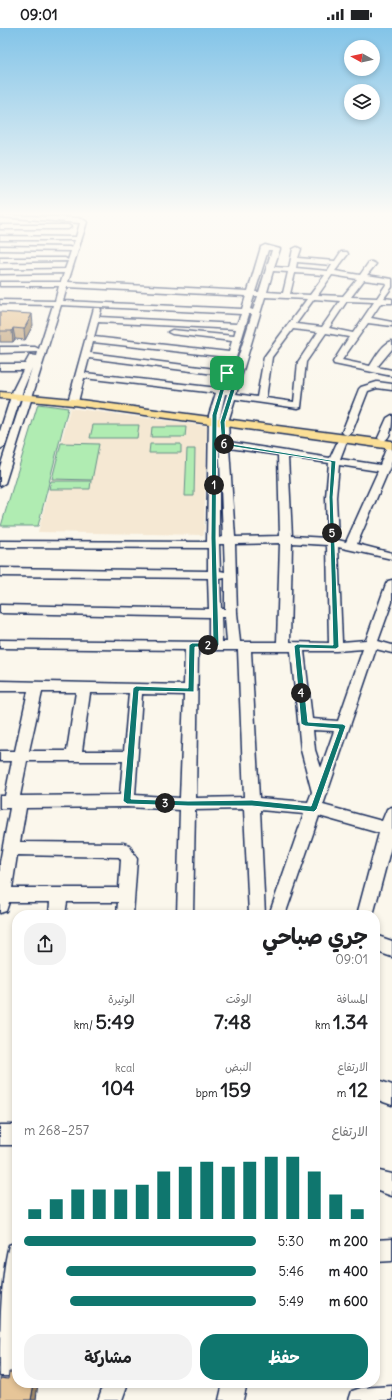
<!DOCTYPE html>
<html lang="ar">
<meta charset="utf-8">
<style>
body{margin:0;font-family:Delius,"Playpen Sans Arabic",sans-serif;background:#f2f2f2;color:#202124;direction:rtl;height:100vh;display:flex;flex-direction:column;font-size:15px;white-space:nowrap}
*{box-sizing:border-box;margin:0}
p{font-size:13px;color:#757577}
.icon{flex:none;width:22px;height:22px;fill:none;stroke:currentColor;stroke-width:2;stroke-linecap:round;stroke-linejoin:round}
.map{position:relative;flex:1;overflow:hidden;direction:ltr}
.panel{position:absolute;left:12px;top:882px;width:368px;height:478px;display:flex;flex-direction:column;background:#fff;border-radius:16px;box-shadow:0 2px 6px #0003;direction:rtl}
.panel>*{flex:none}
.needle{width:26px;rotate:278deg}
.controls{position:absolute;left:344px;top:12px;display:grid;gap:8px}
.controls a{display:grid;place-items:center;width:36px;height:36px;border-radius:50%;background:#fff;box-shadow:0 2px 6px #0003;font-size:20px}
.pin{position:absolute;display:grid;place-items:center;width:34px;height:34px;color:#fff;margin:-17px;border-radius:8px;box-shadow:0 2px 6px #0006}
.km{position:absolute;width:20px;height:20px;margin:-10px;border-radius:50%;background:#222;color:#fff;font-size:11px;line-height:20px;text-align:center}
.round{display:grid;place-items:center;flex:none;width:42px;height:42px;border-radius:16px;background:#f2f2f2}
.overview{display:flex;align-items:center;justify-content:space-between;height:68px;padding:0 12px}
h1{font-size:22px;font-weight:700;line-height:30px}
.stats{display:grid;grid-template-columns:repeat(3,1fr);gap:6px;height:68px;padding:4px 12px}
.stats div{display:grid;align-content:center}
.stats b{font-size:20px;font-weight:700}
.stats small{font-size:11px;font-weight:400}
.stats p{font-size:11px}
.chart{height:112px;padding:8px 12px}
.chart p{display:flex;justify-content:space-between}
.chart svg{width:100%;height:72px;margin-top:4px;stroke:#0f766e;stroke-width:6}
.action{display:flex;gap:8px;margin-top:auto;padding:8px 12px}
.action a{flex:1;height:46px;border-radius:16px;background:#0f766e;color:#fff;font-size:16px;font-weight:700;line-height:46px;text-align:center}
.action a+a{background:#f2f2f2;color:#202124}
ul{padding:0 12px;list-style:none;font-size:13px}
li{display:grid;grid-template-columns:64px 48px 1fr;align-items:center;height:30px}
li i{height:10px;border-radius:5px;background:#0f766e}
.status{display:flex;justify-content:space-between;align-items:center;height:28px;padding:0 20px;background:#fff;direction:ltr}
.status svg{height:11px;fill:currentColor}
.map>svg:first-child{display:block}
</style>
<div class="status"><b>09:01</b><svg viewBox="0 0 49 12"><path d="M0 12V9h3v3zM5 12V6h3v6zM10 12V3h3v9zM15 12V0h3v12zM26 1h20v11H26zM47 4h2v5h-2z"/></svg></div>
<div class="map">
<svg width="392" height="1372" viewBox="0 0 392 1372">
<rect width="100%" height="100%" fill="#fbf7ec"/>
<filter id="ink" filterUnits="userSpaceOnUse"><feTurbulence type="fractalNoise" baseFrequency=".025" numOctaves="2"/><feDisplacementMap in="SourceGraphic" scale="8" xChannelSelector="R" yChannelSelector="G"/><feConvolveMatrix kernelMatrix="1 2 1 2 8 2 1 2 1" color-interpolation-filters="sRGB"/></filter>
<g filter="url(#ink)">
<path fill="#f5e8d3" d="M70,380L207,398L204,507L38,504Z"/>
<g fill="#b0ecb2" stroke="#668e88">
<path d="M38,376L68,380L38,498H1Z"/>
<path d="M93,397H139L137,410H90Z"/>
<path d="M152,399H186L185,409H151Z"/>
<path d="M61,415L99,416L92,452L52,451Z"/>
<path d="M150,416H181V425H149Z"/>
<path d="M187,421H195L194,468H185Z"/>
<path d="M51,453H91L90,461H49Z"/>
</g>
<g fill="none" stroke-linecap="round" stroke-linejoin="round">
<g stroke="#1b2f5e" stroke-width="3">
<g id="minor">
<path d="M0,187L81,190L87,194L68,254L248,263L261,219L265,217L280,221L274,239L289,240L293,221L297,219L301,221L298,230L335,233L341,224H347L348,226L335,243L360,247L369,234H372L376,236L367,247L392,251V259L384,270L392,271V275H381L371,290L392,294V298L368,295L342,332L370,338C375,330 382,316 392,313V321L377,339L392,342V348L334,336L333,334L349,309L326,305L306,334L301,379L298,380L235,371L228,394L229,414L330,430L340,408H346L348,410L340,431L380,437L387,418L392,415V433L389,441L357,516L392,525V531L338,519L342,614L366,612L386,556L388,553L392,552V574L378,613L392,617V625L376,621L323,777L382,793L387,781L392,779V815L373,887H357L379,805L319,788L285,887H269L304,786L260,782L265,887H249L244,781L195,782L193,887H177L180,782L127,779L26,780L20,814L123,815L129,817L137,831L133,887H117L118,874H67L65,887H49L50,874H9L6,883L0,885V834L10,780H0V768H5L12,733H0V723H15L28,663H0V653L184,657L185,622L0,620V612L209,614V589L0,585V577L209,581L208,550L0,548V540L208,543V520L0,519V513L207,514L209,387L216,365L84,350L78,374L73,377L68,374L94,280H100L101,282L99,289L237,296L241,286L61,277L5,455L0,458V439L32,340L23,362L5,418L0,421V403L13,362L23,342H0V336H25L30,327L37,328L38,324L0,325V319H35L39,321L53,277L0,276V272L55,273L59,258H0V254H61L64,245L0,246V242L65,241L68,233L0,234V230H65L68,232L71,223L0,222V218L69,219L72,220L75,212H0V208L76,209L80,195L0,189ZM268,222H272L259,264H255ZM297,234L332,237L328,243L296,240ZM273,243L288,244L283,265L267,264ZM295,245L325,247L310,267L290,266ZM332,247L357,251L343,268L318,267ZM364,252L387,255L377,270L351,269ZM67,259L246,268L242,281L63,273ZM254,268H258L253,282L250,281ZM265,269L307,271L264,329L257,369L236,366ZM314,271L340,273L322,299L296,296ZM347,273L374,274L353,305L329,300ZM249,286H252L234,343H232ZM98,294L236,301L234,308L172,302L168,304L172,306L232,313L229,324L94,309ZM293,301L318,304L298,334L294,374L266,370L272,329ZM93,314L227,329L223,342L90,325ZM89,330L222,347L218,360L85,345ZM230,348H233L229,361H227ZM225,366H227L219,392ZM219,407L223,509L219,510ZM229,420L278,427L280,508L235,509ZM288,429L329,435L326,469L327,510L292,508ZM339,437L378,443L346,514L338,512L336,469ZM280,515L277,614H240L237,585L235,516ZM292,515L327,517L329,615L290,614ZM219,516H224L225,544L220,543ZM225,550V581H221L220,551ZM221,589H225L227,614H222ZM363,621L338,693L312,691L304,623H336ZM198,622H238L244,769L196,770ZM251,623H291L301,722L312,764L308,774L259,770ZM42,664H76L67,723H29ZM90,665H129L124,723H82ZM142,666L184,667L180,770L135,767ZM313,702L334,703L321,740L315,722ZM27,733H123L120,767L20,768ZM17,827L119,829L121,832L119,860H12Z"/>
<path d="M0,197H68L71,199L68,201H0Z"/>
<path d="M377,354L392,356V362L377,360L368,363L352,404L347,407L344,406L342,404L359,361L361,359Z"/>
<path d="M392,387C392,396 392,410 383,413L380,412L378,410L387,390Z"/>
<path d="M375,907L392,913V929L375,923Z"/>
<path d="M375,1051L392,1057V1077L375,1071Z"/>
<rect x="0" y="1097" width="17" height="20"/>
<path d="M375,1142L392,1146V1168L375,1162Z"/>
<path d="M392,1211V1233L375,1234V1212Z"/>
<path d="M17,1214V1311L15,1324H17V1348H0C0,1311 0,1251 9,1217Z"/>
<path d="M104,1355H128L122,1372H98Z"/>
<path d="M223,1355H247L243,1372H219Z"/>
<path d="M392,1358V1372H349L352,1363L361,1360Z"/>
</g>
</g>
<g stroke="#1b2f5e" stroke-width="3">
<path id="major" d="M0,364L73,371L392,413V421L73,377L0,370Z"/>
</g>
<use href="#minor" fill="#fbf7ec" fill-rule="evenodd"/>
<use href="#major" fill="#fbdf96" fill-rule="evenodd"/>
</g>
<path fill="#c6a983" stroke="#1b2f5e" d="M0,284L33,297L25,312L15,311L13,314H0Z"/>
<g fill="#a18a6a" stroke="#1b2f5e">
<path d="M32,286L33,297L25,312L24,301Z"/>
<path d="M13,300L15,311L13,314L12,303Z"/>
<path d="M34,1355H38L36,1372H31Z"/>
</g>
<g fill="#e6c598" stroke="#1b2f5e">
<path d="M0,284L32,286L24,301L13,300L12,303H0Z"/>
<path d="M14,1341L17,1342V1355H34L31,1372H0V1350L8,1351L9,1344H14Z"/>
</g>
</g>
<linearGradient id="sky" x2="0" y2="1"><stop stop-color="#83c4e8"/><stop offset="0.49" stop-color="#fdfbf6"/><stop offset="1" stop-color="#fdfbf6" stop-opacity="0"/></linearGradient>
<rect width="392" height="379" fill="url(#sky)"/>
<path fill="#0f766e" stroke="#fff" fill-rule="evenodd" d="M227,344L240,346L225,394L226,415L336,433L333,469L339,619L336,621L300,620L308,694L343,696L346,698L317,781L314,784L252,778H188L127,776L123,773L133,660L136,658L188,660L189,617L192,615H213L211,510L212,387L225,345ZM229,346L235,347L220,394L222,417L331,434L329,469L333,617L297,616L294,618L301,696L305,698L339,701L311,778L252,772L188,773L131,771L139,663L194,664L195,619H216L219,617L216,510L217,387Z"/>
</svg>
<div class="controls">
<a><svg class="needle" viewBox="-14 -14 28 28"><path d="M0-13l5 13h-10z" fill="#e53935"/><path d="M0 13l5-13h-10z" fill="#757577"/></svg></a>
<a><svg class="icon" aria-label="layers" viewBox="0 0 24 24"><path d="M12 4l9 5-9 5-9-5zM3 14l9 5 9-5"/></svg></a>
</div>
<div class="pin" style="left:227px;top:345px;background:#1e9e55"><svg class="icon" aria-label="arrive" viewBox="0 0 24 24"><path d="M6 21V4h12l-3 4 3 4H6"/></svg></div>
<b class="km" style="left:214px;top:457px">1</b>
<b class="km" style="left:208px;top:617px">2</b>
<b class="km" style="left:165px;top:775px">3</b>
<b class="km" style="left:301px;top:665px">4</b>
<b class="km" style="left:332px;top:505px">5</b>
<b class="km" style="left:224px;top:416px">6</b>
<section class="panel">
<div class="overview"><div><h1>جري صباحي</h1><p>09:01</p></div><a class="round"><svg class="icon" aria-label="share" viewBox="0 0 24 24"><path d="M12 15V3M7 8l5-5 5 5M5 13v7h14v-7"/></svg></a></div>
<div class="stats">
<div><p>المسافة</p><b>1.34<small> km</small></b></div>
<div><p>الوقت</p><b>7:48</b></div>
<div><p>الوتيرة</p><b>5:49<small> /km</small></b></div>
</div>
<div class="stats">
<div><p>الارتفاع</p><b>12<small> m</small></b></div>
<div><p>النبض</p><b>159<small> bpm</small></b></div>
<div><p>kcal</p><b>104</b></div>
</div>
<div class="chart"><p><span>الارتفاع</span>257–268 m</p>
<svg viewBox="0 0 160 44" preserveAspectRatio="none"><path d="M5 44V38M15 44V32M25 44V26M35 44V26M45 44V26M55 44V23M65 44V15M75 44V12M85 44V9M95 44V12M105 44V9M115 44V6M125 44V6M135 44V15M145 44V29M155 44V38"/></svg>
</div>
<ul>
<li><b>200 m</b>5:30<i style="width:100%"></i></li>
<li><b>400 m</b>5:46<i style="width:82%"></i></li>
<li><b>600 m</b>5:49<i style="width:80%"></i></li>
</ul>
<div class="action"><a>حفظ</a><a>مشاركة</a></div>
</section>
</div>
